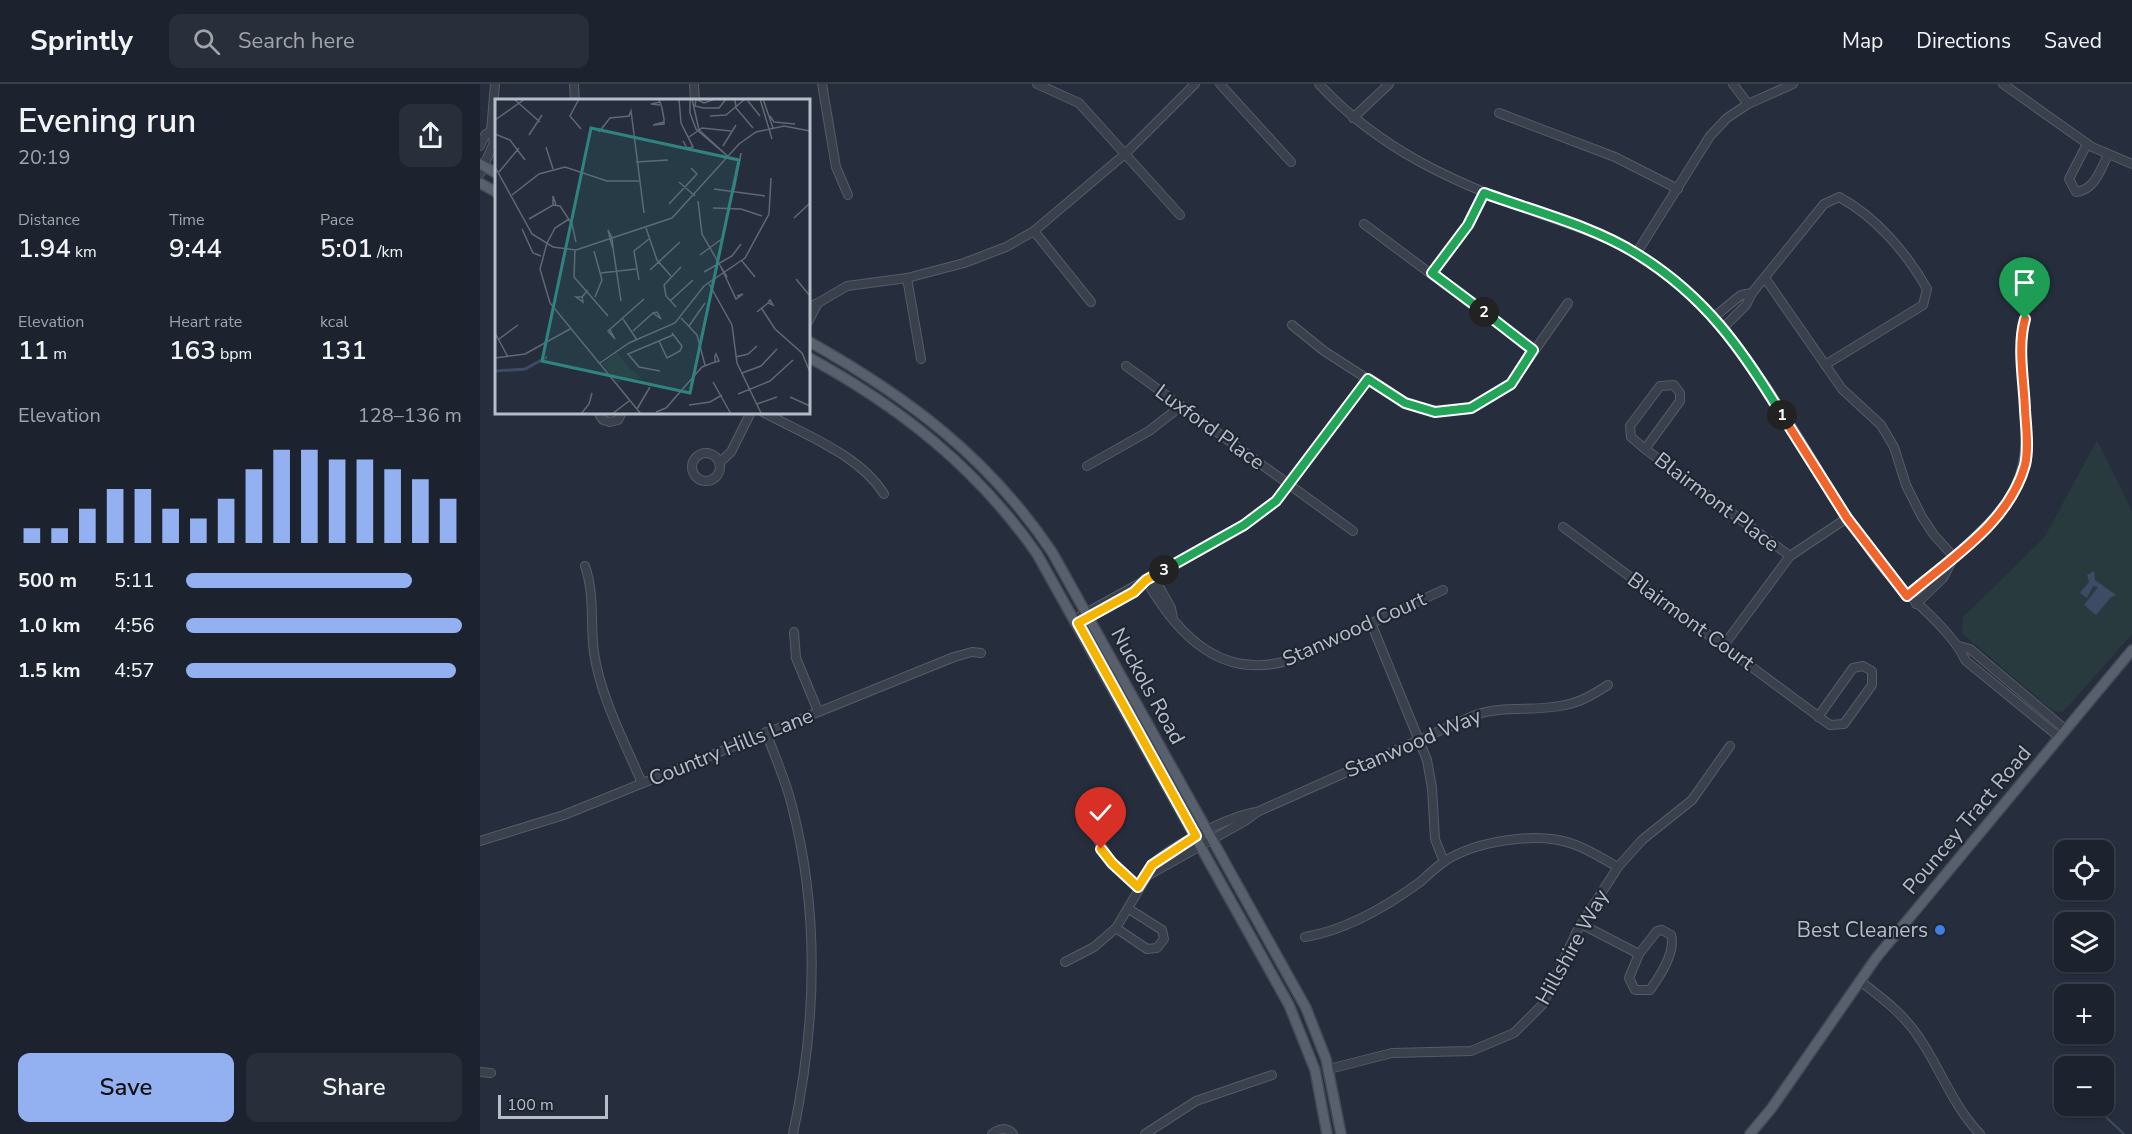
<!DOCTYPE html>
<meta charset="utf-8">
<style>
body{margin:0;font-family:"Nunito Sans",sans-serif;background:#292f3a;color:#f1f3f6;height:100vh;display:flex;flex-direction:column;font-size:22px;white-space:nowrap}
*{box-sizing:border-box;margin:0}
p{font-size:20px;color:#a0a4aa}
.icon{flex:none;width:33px;height:33px;fill:none;stroke:currentColor;stroke-width:2;stroke-linecap:round;stroke-linejoin:round}
.map{position:relative;flex:1;overflow:hidden}
.panel{display:flex;flex-direction:column;background:#1c222e;width:480px}
.panel>*{flex:none}
.fabs{position:absolute;left:1574px;top:756px;display:grid;gap:12px}
.fabs a{display:grid;place-items:center;width:60px;height:60px;border-radius:12px;background:#1c222e;box-shadow:0 2px 4px #0004,0 0 0 2px #3a3f4a;font-size:30px}
.scale{position:absolute;left:18px;bottom:15px;width:110px;box-sizing:border-box;padding-left:6px;border:3px solid #b6bcc8;border-top:0;font-size:16px;line-height:21px;white-space:nowrap;color:#b6bcc8;-webkit-text-stroke:4px #1f2632;paint-order:stroke}
.pin{position:absolute;display:grid;place-items:center;width:51px;height:51px;color:#fff;margin:-62px -26px;border-radius:50% 50% 50% 0;rotate:-45deg;box-shadow:0 0 6px #0007}
.pin .icon{rotate:45deg}
.km{position:absolute;width:30px;height:30px;margin:-15px;border-radius:50%;background:#222;color:#fff;font-size:16px;line-height:30px;text-align:center}
.round{display:grid;place-items:center;flex:none;width:63px;height:63px;border-radius:12px;background:#292f3a}
.head{display:flex;align-items:center;justify-content:space-between;height:102px;padding:0 18px}
h1{font-size:33px;font-weight:600;line-height:45px}
.figures{display:grid;grid-template-columns:repeat(3,1fr);gap:9px;height:102px;padding:6px 18px}
.figures div{display:grid;align-content:center}
.figures b{font-size:26px;font-weight:600}
.figures small{font-size:16px;font-weight:400}
.figures p{font-size:16px}
.chart{height:168px;padding:12px 18px}
.chart p{display:flex;justify-content:space-between}
.chart svg{width:100%;height:108px;margin-top:6px;stroke:#93b1f0;stroke-width:6}
.action{display:flex;gap:12px;margin-top:auto;padding:12px 18px}
.action a{flex:1;height:69px;border-radius:12px;background:#93b1f0;color:#111;font-size:24px;font-weight:600;line-height:69px;text-align:center}
.action a+a{background:#292f3a;color:#f1f3f6}
ul{padding:0 18px;list-style:none;font-size:20px}
li{display:grid;grid-template-columns:96px 72px 1fr;align-items:center;height:45px}
li i{height:15px;border-radius:8px;background:#93b1f0}
header{display:flex;align-items:center;gap:36px;box-sizing:border-box;height:84px;padding:0 30px;background:#1c222e;border-bottom:2px solid #3a3f4a}
header strong{font-size:28px}
nav{display:flex;gap:33px;margin-inline-start:auto;font-size:21px}
.search{width:420px;height:54px;background:#292f3a;display:flex;align-items:center;gap:15px;box-sizing:border-box;padding:0 21px;border-radius:12px;color:#a0a4aa;font-size:22px}
main{display:flex;flex:1;min-height:0}
.map>svg:first-child{display:block}
</style>
<header>
<strong>Sprintly</strong>
<div class="search"><svg class="icon" aria-label="search" viewBox="0 0 24 24"><circle cx="10" cy="10" r="6"/><path d="M15 15l6 6"/></svg>Search here</div>
<nav><a>Map</a><a>Directions</a><a>Saved</a></nav>
</header>
<main>
<section class="panel">
<div class="head"><div><h1>Evening run</h1><p>20:19</p></div><a class="round"><svg class="icon" aria-label="share" viewBox="0 0 24 24"><path d="M12 15V3M7 8l5-5 5 5M5 13v7h14v-7"/></svg></a></div>
<div class="figures">
<div><p>Distance</p><b>1.94<small> km</small></b></div>
<div><p>Time</p><b>9:44</b></div>
<div><p>Pace</p><b>5:01<small> /km</small></b></div>
</div>
<div class="figures">
<div><p>Elevation</p><b>11<small> m</small></b></div>
<div><p>Heart rate</p><b>163<small> bpm</small></b></div>
<div><p>kcal</p><b>131</b></div>
</div>
<div class="chart"><p><span>Elevation</span>128–136 m</p>
<svg viewBox="0 0 160 44" preserveAspectRatio="none"><path d="M5 44V38M15 44V38M25 44V30M35 44V22M45 44V22M55 44V30M65 44V34M75 44V26M85 44V14M95 44V6M105 44V6M115 44V10M125 44V10M135 44V14M145 44V18M155 44V26"/></svg>
</div>
<ul>
<li><b>500 m</b>5:11<i style="width:82%"></i></li>
<li><b>1.0 km</b>4:56<i style="width:100%"></i></li>
<li><b>1.5 km</b>4:57<i style="width:98%"></i></li>
</ul>
<div class="action"><a>Save</a><a>Share</a></div>
</section>
<div class="map">
<svg width="1652" height="1050" viewBox="0 0 1652 1050">
<rect width="100%" height="100%" fill="#262e3d"/>
<path fill="#283a3e" d="M1617,356L1652,427V550L1583,628L1573,627L1482,549L1483,533L1564,454Z"/>
<path fill="#3d4b64" d="M1614,487L1615,496L1636,511L1631,513L1616,531L1604,521L1618,503L1613,502L1607,514L1600,509L1609,498L1607,491Z"/>
<g fill="none" stroke-linecap="round" stroke-linejoin="round">
<path stroke="#3d4b64" stroke-width="2" d="M1614,1022L1644,1050"/>
<g stroke="#555c68" stroke-width="10">
<g id="minor">
<path d="M94,0L95,16"/>
<path d="M214,0L215,16"/>
<path d="M342,0L356,83L368,111"/>
<path d="M557,0L599,19L700,131"/>
<path d="M740,0L811,78"/>
<path d="M839,0C899,65 973,98 1055,128C1089,140 1124,151 1155,169C1269,235 1323,377 1399,479C1425,513 1468,540 1486,577L1579,653"/>
<path d="M1253,0L1268,20"/>
<path d="M1523,0L1612,63L1652,80"/>
<path d="M1019,29L1135,73L1198,105"/>
<path d="M873,34L909,0"/>
<path d="M11,47L15,0"/>
<path d="M1607,60L1589,95L1596,108C1615,106 1620,86 1628,71"/>
<path d="M0,62L5,51L11,47L14,59L0,90"/>
<path d="M884,140L1053,266"/>
<path d="M554,147L611,218"/>
<path d="M1156,170L1230,52L1247,34L1268,20L1313,0"/>
<path d="M952,189L988,141L1004,109"/>
<path d="M427,194L441,275"/>
<path d="M1285,194L1362,305L1401,341L1414,363L1426,401L1442,433L1454,451L1474,473C1541,411 1551,396 1544,303C1542,281 1539,256 1545,235"/>
<path d="M1272,209L1344,120L1359,113C1395,132 1427,169 1447,205L1443,221L1345,281"/>
<path d="M338,219L367,202L427,194L484,179L526,163L554,147L645,70L715,0"/>
<path d="M328,223L338,219L328,238"/>
<path d="M1234,233L1261,211L1272,209L1266,221L1243,244"/>
<path d="M812,241L844,267L925,319L955,328L991,324L1031,300L1088,219"/>
<path d="M646,282L873,447"/>
<path d="M118,328L123,336L130,338L138,336L142,328"/>
<path d="M283,328C323,350 379,370 404,410"/>
<path d="M1165,365L1151,353L1150,342L1180,302L1194,301L1200,309V317L1165,365L1310,472"/>
<circle cx="226" cy="383" r="14"/>
<path d="M239,379L251,368L271,328"/>
<path d="M607,382L669,347L701,322"/>
<path d="M1083,443L1350,641L1364,640L1392,601V587L1383,582L1373,584L1338,633"/>
<path d="M105,482C115,511 110,539 114,569C121,614 144,657 162,699"/>
<path d="M673,492L691,524L693,535"/>
<path d="M666,496C699,554 746,601 818,573L963,506"/>
<path d="M1427,512L1474,473L1463,494L1436,520"/>
<path d="M595,535L764,442L796,417L888,295"/>
<path d="M598,539L644,514"/>
<path d="M891,539L947,676L952,704L955,755L964,778"/>
<path d="M314,548L316,574L338,627"/>
<path d="M1244,561L1310,472L1367,434"/>
<path d="M1479,562L1490,565L1586,646"/>
<path d="M286,648C295,673 306,697 312,722C340,830 336,942 313,1050"/>
<path d="M777,728L995,631C1024,621 1055,628 1085,621C1101,618 1114,610 1128,601"/>
<path d="M777,728L765,737L667,792C668,788 670,783 673,780C690,762 752,731 777,728Z"/>
<path d="M601,729L632,779L658,803"/>
<path d="M0,757L84,731L474,573L492,568L501,569"/>
<path d="M1101,840L1159,870L1149,894L1155,906H1170C1180,892 1196,868 1191,851L1182,846L1177,847L1159,870"/>
<path d="M636,844L667,865L677,864L684,855L682,846L649,825"/>
<path d="M825,853C867,846 906,823 940,798C948,791 956,783 965,777C996,757 1058,747 1093,760C1108,765 1123,775 1138,783"/>
<path d="M585,878L614,863L636,844L667,792"/>
<path d="M1380,897C1402,914 1425,931 1440,955C1461,986 1473,1022 1500,1050"/>
<path d="M849,985L912,969L991,967L1034,949L1063,920L1097,847L1138,783L1162,756L1212,716L1250,662"/>
<path d="M0,988L11,989"/>
<path d="M512,1050C519,1044 527,1043 533,1050"/>
<path d="M665,1050L716,1017L792,991"/>
</g>
</g>
<g stroke="#434a56" stroke-width="12">
<g id="major">
<path d="M0,80L16,89"/>
<path d="M0,99L16,108"/>
<path d="M328,257C428,313 508,373 572,468L826,924L846,975L861,1050"/>
<path d="M328,273C420,323 497,384 557,470L809,921L835,986L847,1050"/>
<path d="M1270,1050L1291,1025L1396,874L1652,566"/>
</g>
</g>
<use href="#minor" stroke="#3a414d" stroke-width="8"/>
<use href="#major" stroke="#58606d" stroke-width="9"/>
</g>
<g fill="none" stroke-linecap="round" stroke-linejoin="round">
<g stroke="#fff" stroke-width="12">
<path id="split-1" d="M1302,331L1367,434L1427,512C1471,474 1529,439 1545,381C1549,364 1546,343 1545,326C1544,297 1537,263 1545,235"/>
</g>
<g stroke="#fff" stroke-width="12">
<path id="split-2" d="M1004,228L952,189L988,141L1004,109C1053,127 1113,142 1157,170C1225,212 1262,265 1302,331"/>
</g>
<g stroke="#fff" stroke-width="12">
<path id="split-3" d="M684,486L764,441L796,417L888,295L925,319L955,328L991,324L1031,300L1053,266L1004,228"/>
</g>
<g stroke="#fff" stroke-width="12">
<path id="split-4" d="M621,765L632,779L658,803L672,781L716,752L598,539L654,508L666,496L684,486"/>
</g>
<use href="#split-1" stroke="#f0652b" stroke-width="8"/>
<use href="#split-2" stroke="#22a559" stroke-width="8"/>
<use href="#split-3" stroke="#22a559" stroke-width="8"/>
<use href="#split-4" stroke="#f5b400" stroke-width="8"/>
</g>
<circle fill="#3f7fe0" stroke="#1f2632" stroke-width="2" cx="1460" cy="846" r="6"/>
<g text-anchor="middle" stroke-width="4.5" stroke-linejoin="round" paint-order="stroke">
<g font-size="21" fill="#b6bcc8" stroke="#1f2632">
<text transform="translate(730 343) rotate(36)" y="7">Luxford Place</text>
<text transform="translate(1237 418) rotate(37)" y="7">Blairmont Place</text>
<text transform="translate(1211 537) rotate(36)" y="7">Blairmont Court</text>
<text transform="translate(874 545) rotate(-24)" y="7">Stanwood Court</text>
<text transform="translate(668 602) rotate(61)" y="7">Nuckols Road</text>
<text transform="translate(933 659) rotate(-23)" y="7">Stanwood Way</text>
<text transform="translate(251 663) rotate(-22)" y="7">Country Hills Lane</text>
<text transform="translate(1487 736) rotate(-50)" y="7">Pouncey Tract Road</text>
<text transform="translate(1092 863) rotate(-61)" y="7">Hillshire Way</text>
</g>
<g font-size="21" fill="#b6bcc8" stroke="#1f2632" text-anchor="end">
<text x="1448" y="853">Best Cleaners</text>
</g>
</g>
<g transform="translate(15 15)">
<rect width="315" height="315" fill="#262e3d"/>
<path d="M122,254L133,268L146,278L122,284L108,265Z" fill="#283a3e"/>
<path fill="none" stroke="#3d4b64" stroke-width="3" d="M0,272L30,270L52,258"/>
<path fill="none" stroke="#606775" stroke-width="1.5" d="M19,0L45,23M84,0L75,17L86,30M164,0L167,9L169,20V25L158,26L169,23M184,0L186,24L198,48L192,49L188,42M195,0V14L201,30L237,61L204,31L197,0M201,0L200,7L208,9H224L231,0M201,0L209,4L220,0M240,0L241,9L258,29M265,0L277,40M268,0L278,29M253,2L265,17M165,6L156,5L165,3M134,17L136,12L149,114M215,17L231,16L250,0M275,17L279,23L300,25M0,21L30,0M104,33L115,19L135,17M0,35L15,41L30,61M34,36L47,16M194,38L207,29L236,32M228,47L241,26M51,48L58,70M141,63L173,61M0,68L37,135L58,148L81,151L177,119L244,45L261,33L289,27L315,32M4,73L24,49M184,83L200,97M219,90L270,97M239,91L246,54M17,96L44,75L70,68L112,82H144M203,102L207,135L226,168M174,105L202,75L196,69M58,106V97L61,106M218,109L246,110L267,117M299,119L315,104M34,120L58,106L65,107L77,125L81,143M151,129L162,161L176,177M27,130L38,154L46,157M113,131L117,139L118,149L117,147ZM52,144L60,129L74,120M52,144L45,170L55,204L146,315M118,149L126,202M80,151L79,178L113,217M99,152L107,181L100,198M205,156L228,139M247,162L260,178M155,171L185,143M209,173L237,157L246,145M106,174L141,170M232,178L226,168L241,200L248,195L242,197M301,180L315,197M144,181L139,152L154,140M213,183L237,226L242,264L266,314M87,198L88,203L81,198H87L93,191M175,202L198,181M181,208L171,197L169,186L186,168M267,210L280,230L307,254L315,273M262,213L273,204L278,206L275,201L273,204M186,219L202,236L210,266M128,220L142,241M194,227L210,204M115,231L120,240L113,232L149,200M138,232L158,214L166,220L162,213L158,214M0,234L13,258M4,240L23,226M164,242L172,259L185,252L187,247L177,234M221,255L224,262L220,263V257ZM241,258L253,255L262,247M0,259L30,255L75,230M105,264L134,244L180,224L209,187L250,159L274,115L276,79M165,272L144,268L133,255L178,236M247,274L266,267L282,250M218,283L236,315M243,295L275,282L298,261M295,298L315,307M262,305L282,298M194,306L215,303L227,296M142,310L155,288M161,313L171,309L207,268L220,263M86,315L94,305L97,294M117,315L134,302"/>
<path fill="#308480" fill-opacity="0.15" stroke="#308480" stroke-width="3" d="M96,29L244,61L195,294L47,262Z"/>
<rect width="315" height="315" fill="none" stroke="#b6bcc8" stroke-width="3"/>
</g>
</svg>
<div class="fabs">
<a><svg class="icon" aria-label="locate" viewBox="0 0 24 24"><circle cx="12" cy="12" r="6"/><path d="M12 2v4M12 18v4M2 12h4M18 12h4"/></svg></a>
<a><svg class="icon" aria-label="layers" viewBox="0 0 24 24"><path d="M12 4l9 5-9 5-9-5zM3 14l9 5 9-5"/></svg></a>
<a>+</a>
<a>−</a>
</div>
<div class="scale">100 m</div>
<div class="pin" style="left:1545px;top:235px;background:#1e9e55"><svg class="icon" aria-label="arrive" viewBox="0 0 24 24"><path d="M6 21V4h12l-3 4 3 4H6"/></svg></div>
<div class="pin" style="left:621px;top:765px;background:#d93025"><svg class="icon" aria-label="check" viewBox="0 0 24 24"><path d="M5 12l5 5 9-10"/></svg></div>
<b class="km" style="left:1302px;top:331px">1</b>
<b class="km" style="left:1004px;top:228px">2</b>
<b class="km" style="left:684px;top:486px">3</b>
</div>
</main>
